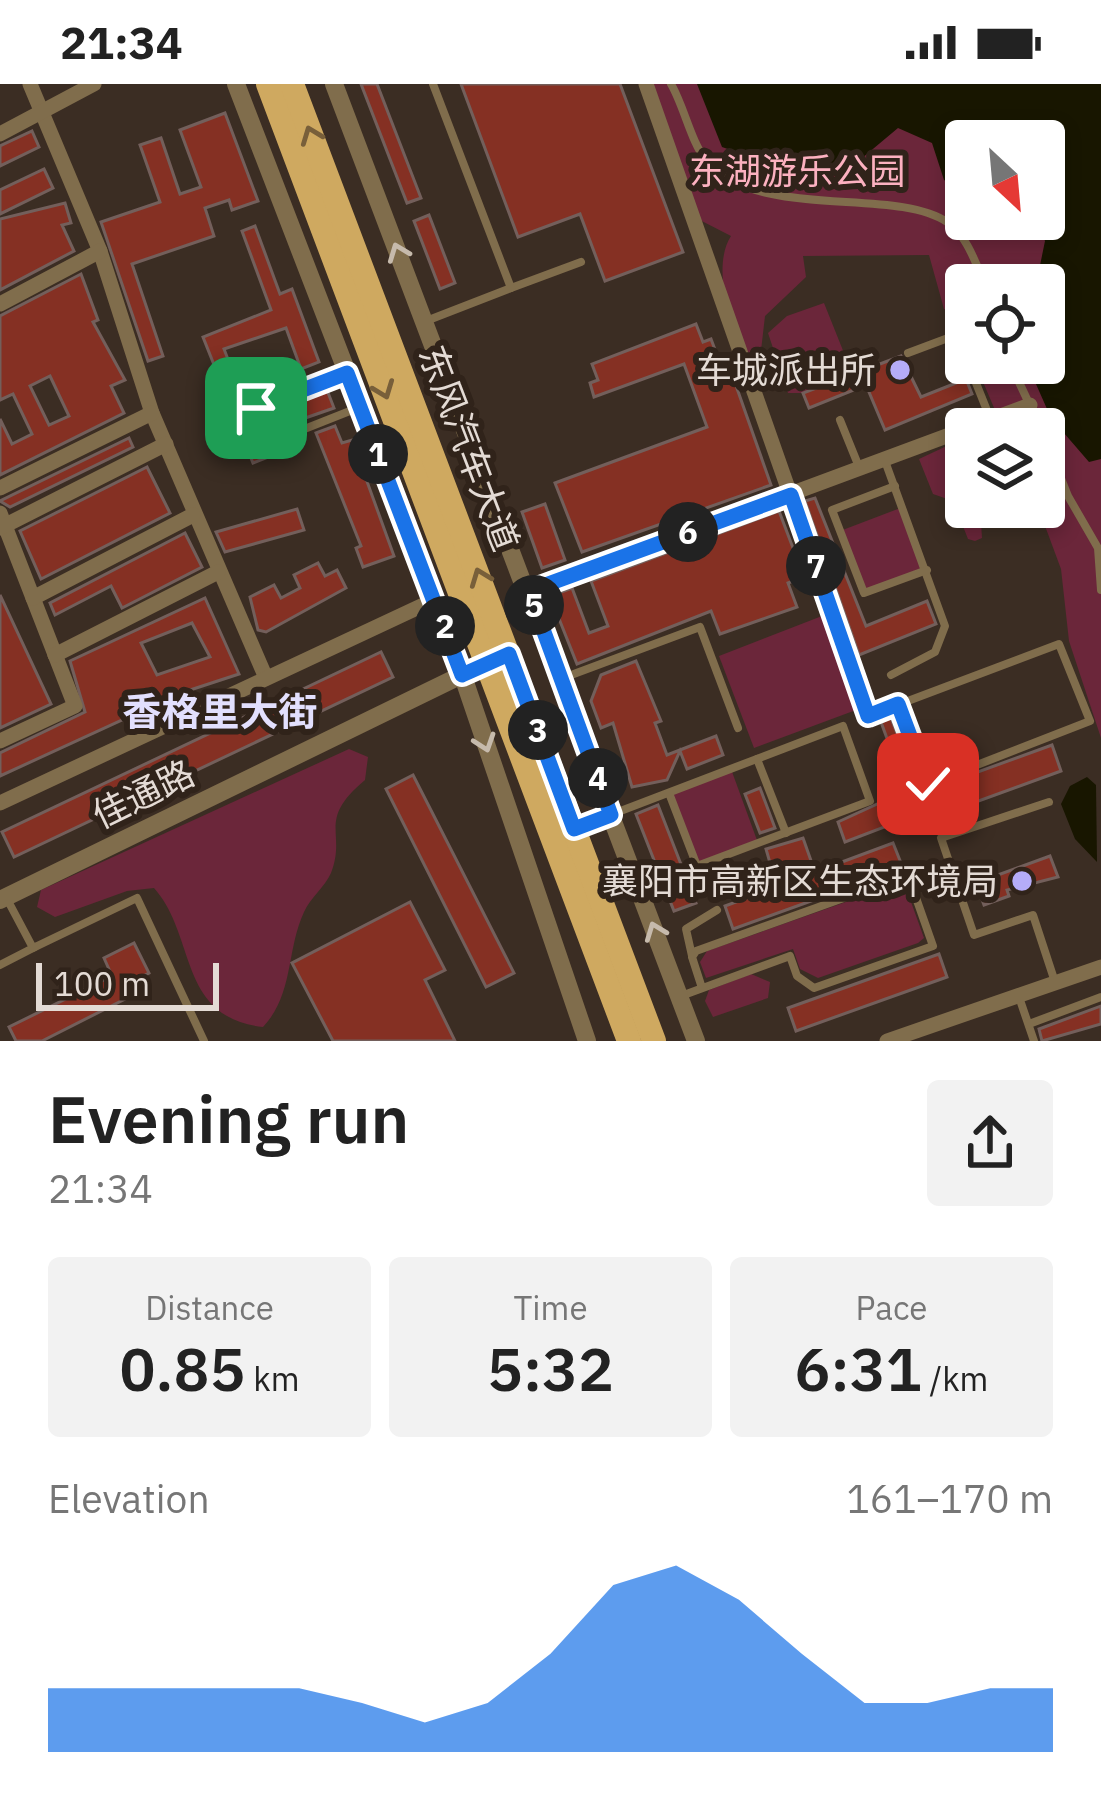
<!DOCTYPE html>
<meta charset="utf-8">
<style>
body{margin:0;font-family:"IBM Plex Sans","Noto Sans SC",sans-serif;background:#f2f2f2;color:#222;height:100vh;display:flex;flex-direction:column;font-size:45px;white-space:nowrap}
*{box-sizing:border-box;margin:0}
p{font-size:39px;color:#767676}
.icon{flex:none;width:66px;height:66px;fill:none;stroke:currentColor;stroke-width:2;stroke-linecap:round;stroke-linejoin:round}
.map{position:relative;height:957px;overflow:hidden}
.side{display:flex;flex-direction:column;background:#fff;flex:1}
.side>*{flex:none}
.needle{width:78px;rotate:154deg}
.controls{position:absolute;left:945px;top:36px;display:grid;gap:24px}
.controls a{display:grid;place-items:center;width:120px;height:120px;border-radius:12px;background:#fff;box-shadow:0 6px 18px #0003;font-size:60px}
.scale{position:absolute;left:36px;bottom:30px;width:183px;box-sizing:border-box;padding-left:12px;border:6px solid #e4dbd5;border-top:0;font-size:33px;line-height:42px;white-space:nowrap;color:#e4dbd5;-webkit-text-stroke:9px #30231a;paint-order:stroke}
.pin{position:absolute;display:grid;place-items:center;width:102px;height:102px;color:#fff;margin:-51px;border-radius:24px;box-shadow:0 6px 18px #0006}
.km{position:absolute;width:60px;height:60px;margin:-30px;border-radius:50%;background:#222;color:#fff;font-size:33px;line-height:60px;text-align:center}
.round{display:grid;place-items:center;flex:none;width:126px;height:126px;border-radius:12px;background:#f2f2f2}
.overview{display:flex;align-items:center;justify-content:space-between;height:204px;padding:0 48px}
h1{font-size:66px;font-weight:600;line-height:90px}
.figures{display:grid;grid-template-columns:repeat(3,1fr);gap:18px;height:204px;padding:12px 48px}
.figures div{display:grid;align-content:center;border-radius:12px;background:#f2f2f2;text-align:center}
.figures b{font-size:60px;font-weight:600}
.figures small{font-size:33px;font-weight:400}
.figures p{font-size:33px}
.chart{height:336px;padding:24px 48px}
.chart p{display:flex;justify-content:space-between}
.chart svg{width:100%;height:216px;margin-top:12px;fill:#1a73e8;opacity:.7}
.status{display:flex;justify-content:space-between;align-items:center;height:84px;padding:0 60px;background:#fff;direction:ltr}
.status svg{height:33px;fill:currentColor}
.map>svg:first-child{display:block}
</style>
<div class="status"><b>21:34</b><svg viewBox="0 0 49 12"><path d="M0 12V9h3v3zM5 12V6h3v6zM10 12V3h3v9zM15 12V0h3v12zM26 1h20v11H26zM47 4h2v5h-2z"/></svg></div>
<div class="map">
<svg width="1101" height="957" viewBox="0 0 1101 957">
<rect width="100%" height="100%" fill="#3b2d23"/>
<g fill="#6b263a" fill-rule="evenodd">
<path d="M646,0H1101V654L1069,557L1061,485L1038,423H1044V345H1003L975,279H1044V201H966V257L955,229L944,225L929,171L803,172L806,193L765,232L759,284L753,282C732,252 710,184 731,152L692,132ZM966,57H1044V135H966Z"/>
<path d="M824,219L852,289L803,309H788L768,249L787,232Z"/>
<path d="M966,353V423H980L982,454L975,457L968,455L953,417L933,410L919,375Z"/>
<path d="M903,423L927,486L864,509L840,447Z"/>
<path d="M822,532L856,626L754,664L719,572Z"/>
<path d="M349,665L368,673L365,696C316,737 347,748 331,789C325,803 310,814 304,828C286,867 294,910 263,943C177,933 197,852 154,804L127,807L55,833L37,823L41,806Z"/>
<path d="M731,685L758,759L697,782L669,709Z"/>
<path d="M897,800L906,804L924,854L918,859L818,894L800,885L793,865L706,894L700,878L707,867Z"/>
<path d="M751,890L770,898L768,914L713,933L705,917L709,906Z"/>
</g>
<g fill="#181600">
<path d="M697,0H1101V375L1089,378L1051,334L1028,282L1044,279V201H1036L1045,157L1035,135H1044V57H966L963,107L944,96L932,59L898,44L855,80L831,90L809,93L722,63Z"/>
<path d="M1087,693L1096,701L1097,778L1075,755L1061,720L1070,702Z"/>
</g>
<g fill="#853023" stroke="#735f5b" stroke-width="3" fill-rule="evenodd">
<path d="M361,0H377L421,114L407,119Z"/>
<path d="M461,0H620L683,168L605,197L580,130L518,153Z"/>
<path d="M225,29L258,117L232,126L229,116L205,124L214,152L132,180L163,272L148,277L101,138L160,118L140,61L161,54L180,110L201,103L180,46Z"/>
<path d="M32,47L39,63L0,82V62Z"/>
<path d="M44,85L53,104L0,130V106Z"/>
<path d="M65,119L71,139L62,141L74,167L0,206V135Z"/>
<path d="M429,131L455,199L440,205L414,137Z"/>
<path d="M255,142L280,210L292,205L319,278L301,285L286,244L224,265L266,374L253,379L203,253L271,226L242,147Z"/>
<path d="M81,190L98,236L93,238L125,296L111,302L124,329L0,391V335L12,360L32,350L13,310L0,316V232ZM50,292L69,332L49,341L30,302Z"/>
<path d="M696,240L703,258L711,255L720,279L727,276L771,401L582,468L555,399L707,343L684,280L594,313L590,299L598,296L592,280Z"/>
<path d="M901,272L921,313L966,295L972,310L885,346L866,301L809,324L803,309Z"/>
<path d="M327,306L334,324L288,340L281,323Z"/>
<path d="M335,342L342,359L352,356L394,472L363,483L356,464L361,462L316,349Z"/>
<path d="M129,354L133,363L10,423L0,417Z"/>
<path d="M147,383L170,429L41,495L20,447Z"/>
<path d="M815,414L866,542L927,517L936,540L859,571L805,417Z"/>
<path d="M545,420L565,476L542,484L522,428Z"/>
<path d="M297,425L304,446L225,468L216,448Z"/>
<path d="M779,427L804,493L788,499L797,523L720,550L711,527L577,580L550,512L572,504L589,549L608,542L591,497Z"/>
<path d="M185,449L202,483L122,524L111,502L55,531L50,519Z"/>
<path d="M318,479L325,492L337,486L346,504L266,548L258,546L250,513L274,501L281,514L300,504L294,491Z"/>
<path d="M0,511L51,620L0,644Z"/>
<path d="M205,514L239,590L181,609L0,692V669L85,628L70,577ZM192,539L210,573L157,591L141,559Z"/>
<path d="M381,568L393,593L14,773L2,748Z"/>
<path d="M636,577L661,637L655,639L667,671L716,652L723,671L687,685L680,667L667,696L632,703L613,639L601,644L591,617L601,591Z"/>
<path d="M891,634L920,709L1052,661L1061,687L918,739L881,638Z"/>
<path d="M413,691L514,889L486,903L386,705Z"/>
<path d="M760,704L775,744L760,749L745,710Z"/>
<path d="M886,716L895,739L845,758L838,738Z"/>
<path d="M658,721L696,819L674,827L636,730Z"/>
<path d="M803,754L815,788L893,759L903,784L733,845L725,822L777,803L766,765Z"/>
<path d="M1050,772L1058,793L1007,806L1009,812L984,821L976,799Z"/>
<path d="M410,818L445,886L425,896L455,957H333L292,879Z"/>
<path d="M134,859L149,889L134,897L133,911L42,957H16L9,943L112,892L104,874Z"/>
<path d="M939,870L947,893L796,947L788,924Z"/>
<path d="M1101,922V940L1042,957L1039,945Z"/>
</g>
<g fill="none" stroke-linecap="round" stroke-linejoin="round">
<g stroke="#806d4c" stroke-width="8">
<path d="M671,0C684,22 691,58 706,76C758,138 893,102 947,138C967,151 976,180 985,201"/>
<path d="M511,204L581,178"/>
<path d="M426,237L511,204L433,0"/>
<path d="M908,269L956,251L966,275"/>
<path d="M968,279L990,334"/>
<path d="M1010,279L1041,345"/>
<path d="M346,290L256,324L269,359L360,323"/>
<path d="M840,336L859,383"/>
<path d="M1044,352L1068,412L1098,464L1101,506"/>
<path d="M885,377L945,542L935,568L891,591"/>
<path d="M895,402L832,426L864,509L927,486"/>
<path d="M563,594L700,543L738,644"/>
<path d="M868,632L1059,560L1090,637L928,700L898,620"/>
<path d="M757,675L786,749"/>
<path d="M1049,718L941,754L974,851L1033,831L1055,898"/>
<path d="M576,744L843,642L870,717L697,782L669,709"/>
<path d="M7,815L33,864L137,814L204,957"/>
<path d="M692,872L686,845L717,826"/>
<path d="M0,881L35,863"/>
<path d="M681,912L790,872L797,892L814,904L933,862L908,791L696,867L692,873L702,904"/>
<path d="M1019,913L1034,957"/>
<path d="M1029,940L1101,913"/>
</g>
<g stroke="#806d4c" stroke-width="15">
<path d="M30,0L100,167L152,329L266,594"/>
<path d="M646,0L868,632"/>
<path d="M0,50L94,0"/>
<path d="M0,220L100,167"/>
<path d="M0,404L152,329"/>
<path d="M0,429L75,622L0,657"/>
<path d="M0,444L166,360"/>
<path d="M529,507L1030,321"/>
<path d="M33,514L193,431"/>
<path d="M55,571L218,488"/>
<path d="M0,719L434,516"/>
<path d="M887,957L1101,883"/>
</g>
<g stroke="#806d4c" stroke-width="18">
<path d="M236,0L454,566L587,957"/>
<path d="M334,0L696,957"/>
<path d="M0,816L472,586"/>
</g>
<g stroke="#cfa960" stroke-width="24">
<path d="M268,0L629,957"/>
<path d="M292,0L654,957"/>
</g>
</g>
<defs><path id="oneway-chevron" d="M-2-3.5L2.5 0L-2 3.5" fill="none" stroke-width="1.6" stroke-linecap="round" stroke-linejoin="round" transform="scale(3)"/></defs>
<g stroke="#785f3a">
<use href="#oneway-chevron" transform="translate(311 51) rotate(-111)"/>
<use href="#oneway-chevron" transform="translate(384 306) rotate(69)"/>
<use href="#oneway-chevron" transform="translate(480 493) rotate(-111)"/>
</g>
<g stroke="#c6baac">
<use href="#oneway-chevron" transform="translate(398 168) rotate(-111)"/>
<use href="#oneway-chevron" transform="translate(485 659) rotate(71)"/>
<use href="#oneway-chevron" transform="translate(655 847) rotate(-111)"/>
</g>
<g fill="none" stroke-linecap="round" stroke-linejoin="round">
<g stroke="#fff" stroke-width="24">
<path id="route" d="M256,324L347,289L462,591L509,570L574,745L611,731L529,507L791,411L868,632L898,620L928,700"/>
</g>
<use href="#route" stroke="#1a73e8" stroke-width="15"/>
</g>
<g fill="#b5acf8" stroke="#30231a" stroke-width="4.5">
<circle cx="900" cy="286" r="12"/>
<circle cx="1022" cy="797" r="12"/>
</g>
<g text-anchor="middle" stroke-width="12" stroke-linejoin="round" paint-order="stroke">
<g font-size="36" fill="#fcb1c0" stroke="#30231a">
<text x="797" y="100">东湖游乐公园</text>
</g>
<g font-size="36" fill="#e4dbd5" stroke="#30231a" text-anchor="end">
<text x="876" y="299">车城派出所</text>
<text x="998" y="810">襄阳市高新区生态环境局</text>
</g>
<g font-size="36" fill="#e4dbd5" stroke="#30231a">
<text transform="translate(469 364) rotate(69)" y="13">东风汽车大道</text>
<text transform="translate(143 710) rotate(-26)" y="13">佳通路</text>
</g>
<g font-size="39" font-weight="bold" fill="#e2dffd" stroke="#30231a">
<text x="220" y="642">香格里大街</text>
</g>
</g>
</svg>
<div class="controls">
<a><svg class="needle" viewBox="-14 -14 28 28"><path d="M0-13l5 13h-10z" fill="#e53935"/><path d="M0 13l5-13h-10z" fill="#767676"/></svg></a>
<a><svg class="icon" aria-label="locate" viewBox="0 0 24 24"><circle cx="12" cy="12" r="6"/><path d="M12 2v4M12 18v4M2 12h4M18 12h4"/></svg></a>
<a><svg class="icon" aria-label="layers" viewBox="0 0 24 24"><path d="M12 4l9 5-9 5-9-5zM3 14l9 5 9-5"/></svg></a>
</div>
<div class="scale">100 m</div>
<div class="pin" style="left:256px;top:324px;background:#1e9e55"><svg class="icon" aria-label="arrive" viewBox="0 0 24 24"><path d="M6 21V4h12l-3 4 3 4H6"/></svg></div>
<div class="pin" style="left:928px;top:700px;background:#d93025"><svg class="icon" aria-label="check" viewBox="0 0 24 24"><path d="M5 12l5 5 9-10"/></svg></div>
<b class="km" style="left:378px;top:370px">1</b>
<b class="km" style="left:445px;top:542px">2</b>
<b class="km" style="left:538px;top:646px">3</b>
<b class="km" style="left:598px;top:694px">4</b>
<b class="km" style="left:534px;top:521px">5</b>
<b class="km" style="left:688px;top:448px">6</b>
<b class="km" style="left:816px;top:482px">7</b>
</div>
<section class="side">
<div class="overview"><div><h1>Evening run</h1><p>21:34</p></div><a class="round"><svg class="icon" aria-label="share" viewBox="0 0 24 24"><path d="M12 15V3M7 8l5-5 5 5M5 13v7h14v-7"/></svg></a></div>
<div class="figures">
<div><p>Distance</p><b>0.85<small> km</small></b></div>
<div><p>Time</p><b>5:32</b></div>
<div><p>Pace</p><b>6:31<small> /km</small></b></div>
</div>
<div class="chart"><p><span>Elevation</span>161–170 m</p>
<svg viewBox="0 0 160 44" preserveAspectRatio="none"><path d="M0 44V31L10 31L20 31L30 31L40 31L50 34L60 38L70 34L80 24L90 10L100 6L110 13L120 24L130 34L140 34L150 31L160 31V44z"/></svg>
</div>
</section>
